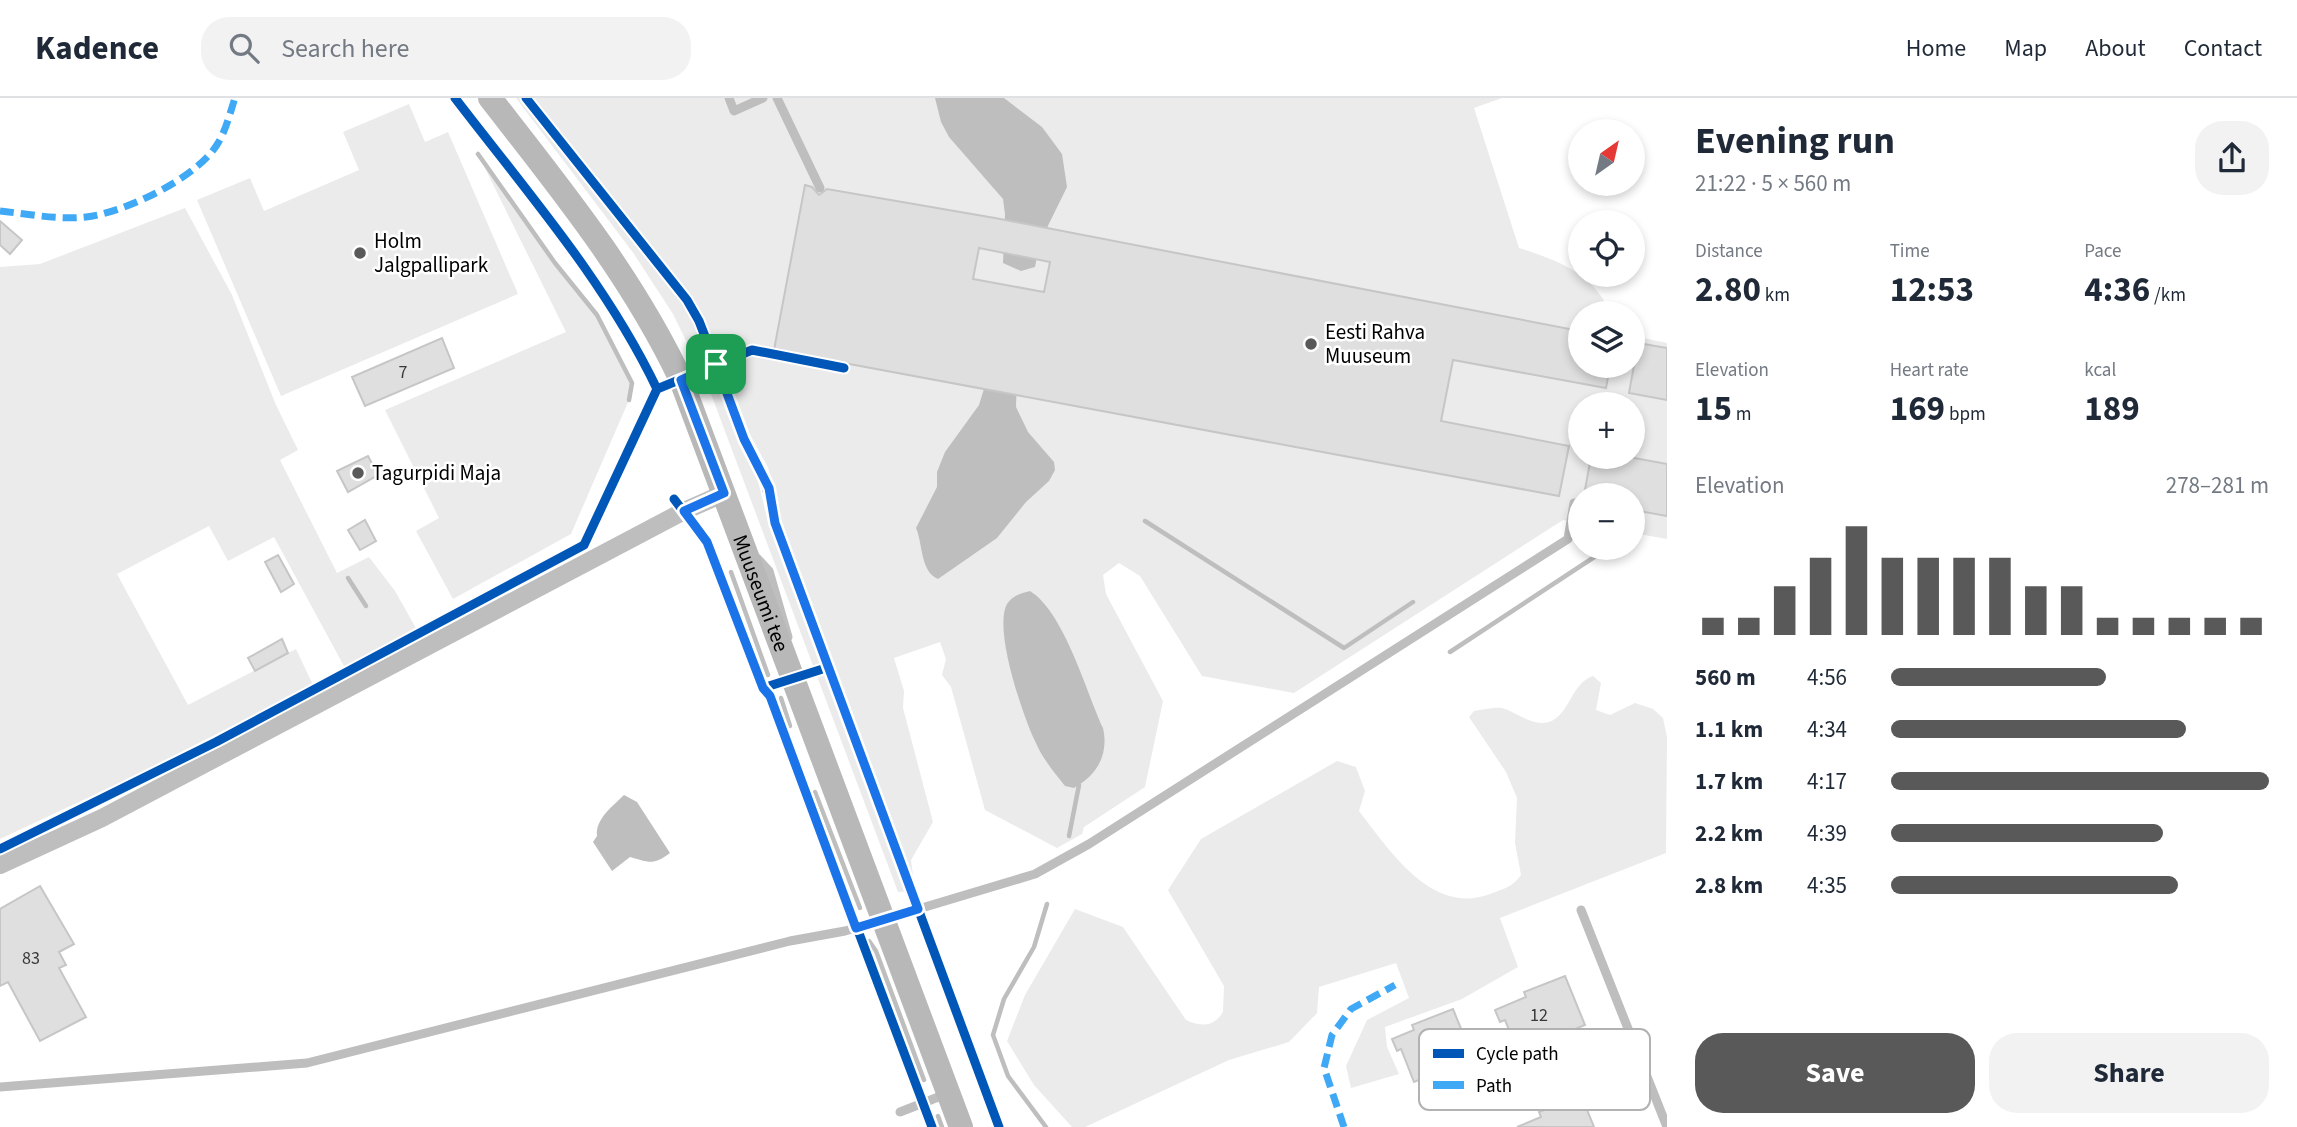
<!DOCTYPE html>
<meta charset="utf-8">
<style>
body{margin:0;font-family:"Source Sans 3",sans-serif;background:#f2f2f3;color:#1f2937;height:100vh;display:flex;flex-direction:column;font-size:26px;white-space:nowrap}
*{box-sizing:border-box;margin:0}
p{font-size:23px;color:#747a83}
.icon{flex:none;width:38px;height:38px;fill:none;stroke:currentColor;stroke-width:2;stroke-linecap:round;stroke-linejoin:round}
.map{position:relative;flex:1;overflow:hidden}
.side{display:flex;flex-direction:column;background:#fff;width:630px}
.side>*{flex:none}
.needle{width:46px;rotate:34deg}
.tools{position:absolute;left:1568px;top:21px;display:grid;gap:14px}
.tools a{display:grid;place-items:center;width:77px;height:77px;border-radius:50%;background:#fff;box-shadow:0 4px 10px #0003;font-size:35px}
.pin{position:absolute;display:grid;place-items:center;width:60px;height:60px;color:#fff;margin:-30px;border-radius:14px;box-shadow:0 4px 10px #0006}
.round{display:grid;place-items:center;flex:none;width:74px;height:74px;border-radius:28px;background:#f2f2f3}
.head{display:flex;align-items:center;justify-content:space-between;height:119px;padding:0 28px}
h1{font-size:38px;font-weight:700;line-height:52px}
.metrics{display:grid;grid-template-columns:repeat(3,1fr);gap:10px;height:119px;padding:7px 28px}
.metrics div{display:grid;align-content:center}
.metrics b{font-size:35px;font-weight:700}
.metrics small{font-size:19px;font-weight:400}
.metrics p{font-size:19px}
.chart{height:196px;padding:14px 28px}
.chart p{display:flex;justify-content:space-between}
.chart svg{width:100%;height:126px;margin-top:7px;stroke:#595959;stroke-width:6}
.action{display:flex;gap:14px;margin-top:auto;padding:14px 28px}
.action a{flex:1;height:80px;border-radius:28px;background:#595959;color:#fff;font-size:28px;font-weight:700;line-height:80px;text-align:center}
.action a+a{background:#f2f2f3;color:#1f2937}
ul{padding:0 28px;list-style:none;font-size:23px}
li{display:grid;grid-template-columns:112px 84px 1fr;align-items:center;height:52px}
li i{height:18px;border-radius:9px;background:#595959}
header{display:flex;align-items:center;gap:42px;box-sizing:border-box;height:98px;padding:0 35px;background:#fff;border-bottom:2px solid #e0e1e3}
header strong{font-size:33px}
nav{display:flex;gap:38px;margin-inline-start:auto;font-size:24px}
.search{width:490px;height:63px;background:#f2f2f3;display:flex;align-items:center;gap:18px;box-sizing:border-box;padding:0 24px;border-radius:28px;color:#747a83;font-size:26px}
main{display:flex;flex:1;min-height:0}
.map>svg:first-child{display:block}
</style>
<header>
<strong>Kadence</strong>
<div class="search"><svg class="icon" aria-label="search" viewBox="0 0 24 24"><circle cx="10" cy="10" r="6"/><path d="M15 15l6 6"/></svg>Search here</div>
<nav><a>Home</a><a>Map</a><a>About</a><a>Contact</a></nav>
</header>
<main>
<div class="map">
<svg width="1667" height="1029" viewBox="0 0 1667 1029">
<rect width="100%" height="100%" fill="#fff"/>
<g fill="#ebebeb" fill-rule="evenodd">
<path d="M516,0H1502L1474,10L1519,150C1560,163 1592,175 1611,215H1580V268H1633V238L1667,245V441L1633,435V397H1580V425L1563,422L1294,595L1202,578L1140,478L1119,465L1103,477L1106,496L1163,603L1145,689L1084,729L1082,736L1057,750L985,712L951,589L942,577L946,561L940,544L894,560L904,593L903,610L933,724L911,762L915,793L898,794L708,288L673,216L634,156ZM1580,306H1633V359H1580Z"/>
<path d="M409,6L425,44L448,34L518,196L281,298L197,102L250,80L264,113L359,72L343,34Z"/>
<path d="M478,56L555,165L597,217L632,285L629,302L571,436L453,501L416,433L439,420L385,312L566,234Z"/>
<path d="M185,110L232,197L276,307L298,352L280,362L337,475L369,459L395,493L417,532L345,570L274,439L228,463L209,428L117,476L188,607L296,551L313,587L128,681L0,741V169L40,166Z"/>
<path d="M1593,578L1601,585L1596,612L1610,617L1635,605L1653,611L1663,620L1667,639L1666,755L1500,820L1518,869L1462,901L1385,929L1387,949L1399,976L1351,990L1346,968L1367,922L1409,900L1396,865L1319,889L1317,915L1289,944L1229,962L1085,1029H1072L1034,987L1007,943L1025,897L1075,811L1123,829L1186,922C1201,929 1214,929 1223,914L1224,888L1168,792L1201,741L1337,663L1356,669L1365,693L1359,713C1390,753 1432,818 1490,796C1503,791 1513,789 1521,777L1515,745L1517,700L1506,674L1469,619L1474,613C1482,612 1494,609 1502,610C1517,614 1532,629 1549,624C1570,617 1571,585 1593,578Z"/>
</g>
<g fill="#bebebe">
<path d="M935,0H1004L1042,29L1062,56L1067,89L1040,144L1035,169L1021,173L1003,165L1005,116L1003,101L949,39L941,24Z"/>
<path d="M1017,274L1016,309L1028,334L1054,364L1055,372L1049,383L1026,404L997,440L938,481C920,473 923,446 916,430L937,389V374L945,354L979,307L987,281Z"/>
<path d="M1030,493C1064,514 1086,593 1103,630C1109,657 1097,677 1074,690L1065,688C1054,674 1042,660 1035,643C1023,618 993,531 1007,506C1012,498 1021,495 1030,493Z"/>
<path d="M624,697L637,704L670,755C653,768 648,764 630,759L612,773L593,744L597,738C595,721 613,708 624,697Z"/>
</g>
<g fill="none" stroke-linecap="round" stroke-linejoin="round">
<g stroke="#bebebe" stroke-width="4.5">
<path d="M478,56L555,165L597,217L632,285L629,302"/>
<path d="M1145,423L1344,550L1413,504"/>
<path d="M731,474L768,577"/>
<path d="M348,480L366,508"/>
<path d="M1450,554L1608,450"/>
<path d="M781,600L790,628"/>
<path d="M815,694L860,810"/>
<path d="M1069,738L1079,687"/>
<path d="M869,843L876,853L924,982"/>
<path d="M938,1018L942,1029"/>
<path d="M1046,1029L1008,978L993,937L1004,901L1034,849L1047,806"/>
</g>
</g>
<g fill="#dfdfdf" stroke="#c6c6c6" stroke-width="2" fill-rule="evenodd">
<path d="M805,87L812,89L819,97L827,91L995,120L1580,233V268H1610L1606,290L1453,262L1441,323L1569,348L1559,398L774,252ZM979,150L1050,164L1044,194L973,181Z"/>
<path d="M0,123L22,142L10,156L0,147Z"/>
<path d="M442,240L454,270L365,308L352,279Z"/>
<path d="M1638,245L1667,250V302L1629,295Z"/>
<path d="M368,358L378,377L348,394L337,373Z"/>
<path d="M1591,359H1629L1667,366V418L1633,412V397H1584Z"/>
<path d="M365,422L376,443L360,452L348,432Z"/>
<path d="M278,457L294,486L281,494L265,464Z"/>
<path d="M282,541L288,555L255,573L248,560Z"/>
<path d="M40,788L74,846L59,854L66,867L59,870L86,919L40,943L8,884L0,888V811Z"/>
<path d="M1565,878L1585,927L1518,954L1505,922L1500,924L1495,912L1526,899L1524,894Z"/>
<path d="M1453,911L1473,960L1414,984L1401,951L1397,953L1392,941L1414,932L1412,927Z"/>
<path d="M1581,997L1594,1029H1517L1541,1019L1539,1014Z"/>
</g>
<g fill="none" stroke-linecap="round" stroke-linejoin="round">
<g stroke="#bebebe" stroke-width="9">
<path d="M729,0L734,13L763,0"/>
<path d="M777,0L820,90"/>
<path d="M757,460L769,473L788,539"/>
<path d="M1581,812L1667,1029"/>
<path d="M0,989L307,965L790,843L845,833L1035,776L1089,746L1568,441L1574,405"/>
<path d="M900,1014L946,996"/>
</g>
<path stroke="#bebebe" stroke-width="18" d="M0,767L102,720L684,413L725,395"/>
<path stroke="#b8b8b8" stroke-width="24" id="s1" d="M490,0C560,90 632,178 681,282L961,1029"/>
<g stroke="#3fa9f5" stroke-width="7" stroke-dasharray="14 7" stroke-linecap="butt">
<path d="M0,113C28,116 58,122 86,119C124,115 199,79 218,45C226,32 230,15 235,0"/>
<path d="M1344,1029L1324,970L1332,937L1351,911L1395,887"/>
</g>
<g stroke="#fff" stroke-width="13">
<g id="cycleway">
<path d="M455,0C527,94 606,184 657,291"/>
<path d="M526,0L687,202L699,223L745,341L762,372L775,425L999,1029"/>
<path d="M674,401L707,444L763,590L829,569"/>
<path d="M763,590L770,599L932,1029"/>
<path d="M0,751L216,644L584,447L657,291L752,252L844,270"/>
</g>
</g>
<use href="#cycleway" stroke="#0057b8" stroke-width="9"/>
</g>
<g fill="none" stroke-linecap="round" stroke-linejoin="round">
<g stroke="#fff" stroke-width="14">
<path id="route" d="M716,266L744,341L769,390L775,425L918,811L856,830L770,598L763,590L707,444L684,413L724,395L681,282Z"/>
</g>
<use href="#route" stroke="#1a73e8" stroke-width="9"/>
</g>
<g fill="#595959" stroke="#fff" stroke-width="2.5">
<circle cx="360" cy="155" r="7"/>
<circle cx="1311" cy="246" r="7"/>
<circle cx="358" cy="375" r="7"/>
</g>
<g text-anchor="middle" stroke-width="5" stroke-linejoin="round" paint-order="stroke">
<g font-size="18" fill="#383838">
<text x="403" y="280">7</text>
<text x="31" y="866">83</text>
<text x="1539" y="923">12</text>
</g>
<g font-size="21" fill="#000" stroke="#fff" text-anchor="start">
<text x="374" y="150">Holm<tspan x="374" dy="24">Jalgpallipark</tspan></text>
<text x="1325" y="241">Eesti Rahva<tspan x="1325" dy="24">Muuseum</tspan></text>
<text x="372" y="382">Tagurpidi Maja</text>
</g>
<g font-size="21" fill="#000" stroke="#fff">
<text dy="7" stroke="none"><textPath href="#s1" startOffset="569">Muuseumi tee</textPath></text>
</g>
</g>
<rect x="1419" y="931" width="231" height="81" rx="10" fill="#fff" stroke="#b2b2b2" stroke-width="2"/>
<rect x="1433" y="951" width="31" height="9" fill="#0057b8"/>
<rect x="1433" y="983" width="31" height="8" fill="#3fa9f5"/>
<g font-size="19" fill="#000">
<text x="1476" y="962">Cycle path</text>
<text x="1476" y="994">Path</text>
</g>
</svg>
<div class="tools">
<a><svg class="needle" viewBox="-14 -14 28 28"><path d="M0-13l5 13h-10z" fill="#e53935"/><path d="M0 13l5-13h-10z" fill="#747a83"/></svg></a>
<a><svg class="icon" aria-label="locate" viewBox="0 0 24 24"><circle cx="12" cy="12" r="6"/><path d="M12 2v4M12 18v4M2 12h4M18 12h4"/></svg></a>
<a><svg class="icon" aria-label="layers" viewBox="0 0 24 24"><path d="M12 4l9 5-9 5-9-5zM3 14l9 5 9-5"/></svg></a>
<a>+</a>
<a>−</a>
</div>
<div class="pin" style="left:716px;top:266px;background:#1e9e55"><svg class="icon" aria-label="arrive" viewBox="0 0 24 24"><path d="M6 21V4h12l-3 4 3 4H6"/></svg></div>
</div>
<section class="side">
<div class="head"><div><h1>Evening run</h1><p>21:22 · 5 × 560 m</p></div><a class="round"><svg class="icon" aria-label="share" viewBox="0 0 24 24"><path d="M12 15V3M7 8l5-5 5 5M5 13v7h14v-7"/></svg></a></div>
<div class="metrics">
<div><p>Distance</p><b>2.80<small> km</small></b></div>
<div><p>Time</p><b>12:53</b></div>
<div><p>Pace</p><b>4:36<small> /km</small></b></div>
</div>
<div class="metrics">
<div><p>Elevation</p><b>15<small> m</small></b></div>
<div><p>Heart rate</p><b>169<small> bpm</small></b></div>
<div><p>kcal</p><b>189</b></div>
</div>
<div class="chart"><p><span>Elevation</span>278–281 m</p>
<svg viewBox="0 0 160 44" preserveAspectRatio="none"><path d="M5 44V38M15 44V38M25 44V27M35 44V17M45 44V6M55 44V17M65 44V17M75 44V17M85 44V17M95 44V27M105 44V27M115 44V38M125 44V38M135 44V38M145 44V38M155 44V38"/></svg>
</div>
<ul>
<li><b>560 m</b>4:56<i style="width:57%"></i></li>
<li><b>1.1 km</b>4:34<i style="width:78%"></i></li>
<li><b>1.7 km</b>4:17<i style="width:100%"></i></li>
<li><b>2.2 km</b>4:39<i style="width:72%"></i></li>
<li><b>2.8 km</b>4:35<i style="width:76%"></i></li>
</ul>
<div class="action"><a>Save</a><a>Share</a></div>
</section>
</main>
